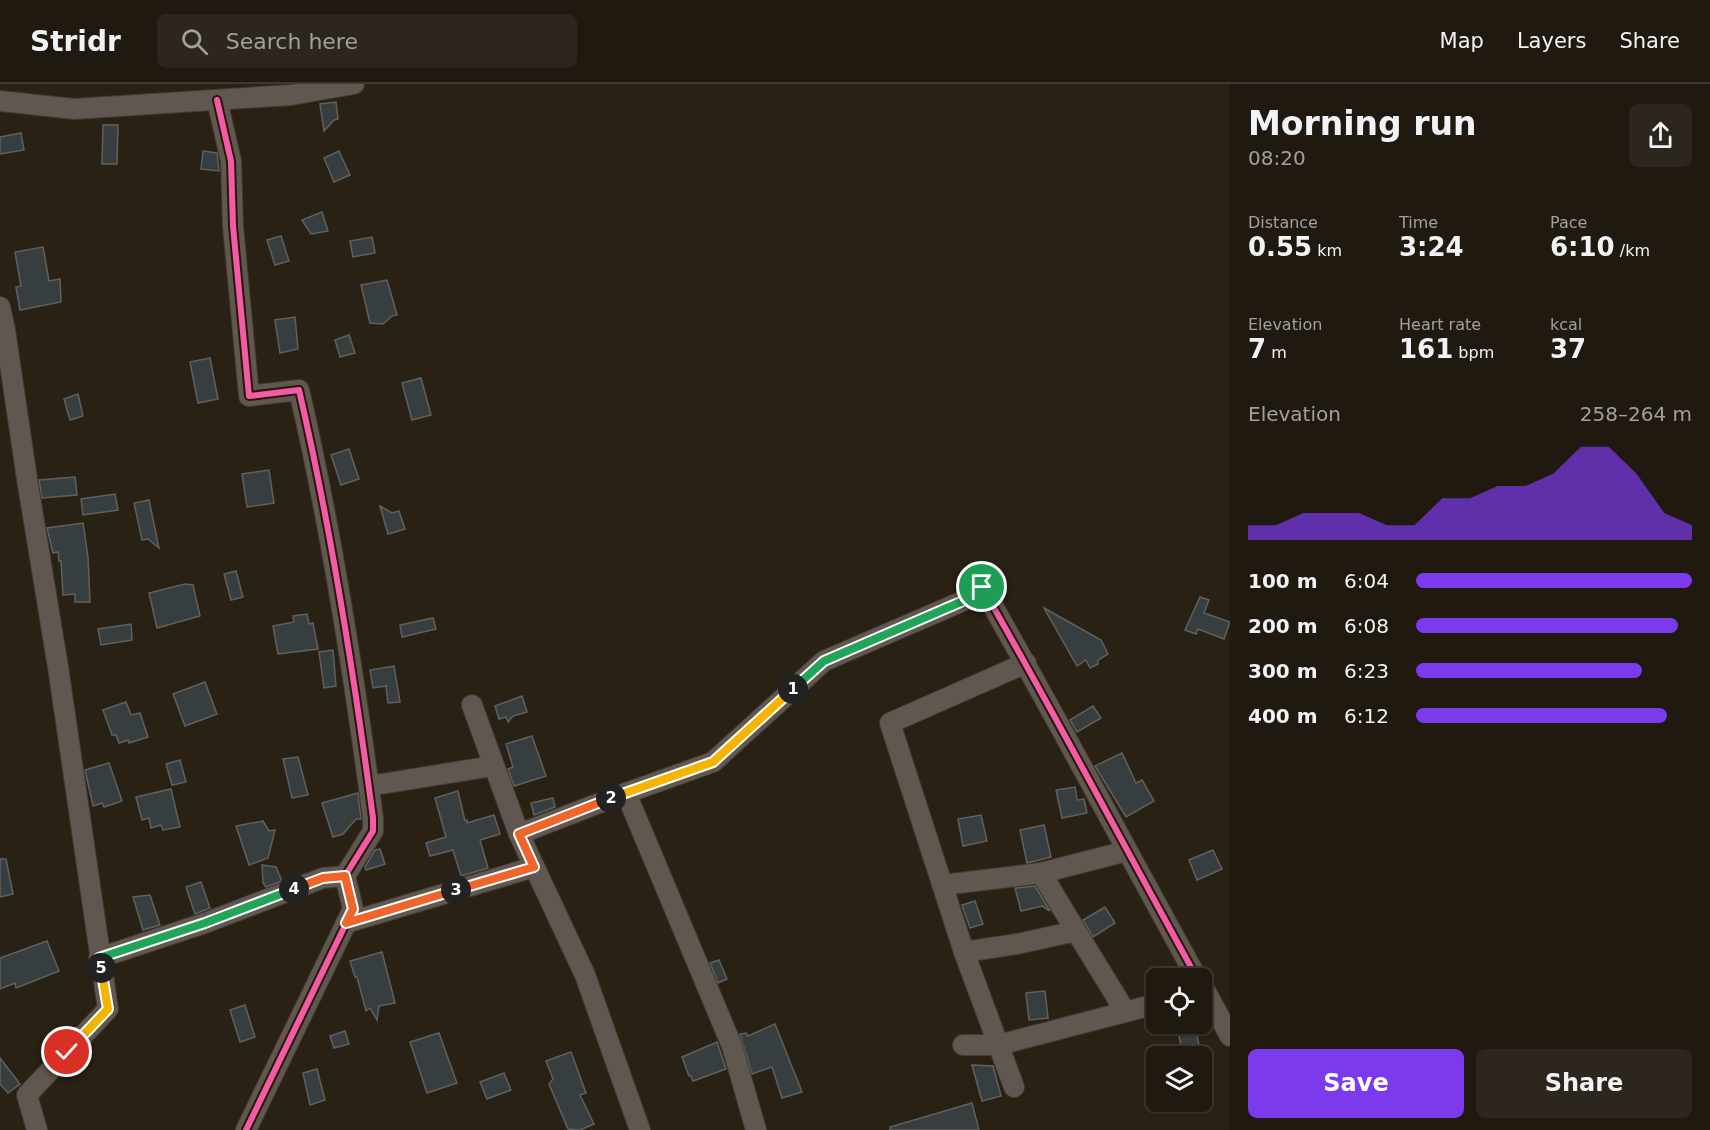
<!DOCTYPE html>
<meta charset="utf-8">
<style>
body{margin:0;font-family:"DejaVu Sans",sans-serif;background:#2d261e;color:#f1f3f6;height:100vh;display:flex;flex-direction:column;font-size:22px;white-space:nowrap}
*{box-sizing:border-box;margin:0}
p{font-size:20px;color:#a2a09f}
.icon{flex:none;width:33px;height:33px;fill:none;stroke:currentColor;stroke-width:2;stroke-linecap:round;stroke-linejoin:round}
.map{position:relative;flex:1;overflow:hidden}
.panel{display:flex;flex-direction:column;background:#201910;width:480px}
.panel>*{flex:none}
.tools{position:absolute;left:1146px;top:884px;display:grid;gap:12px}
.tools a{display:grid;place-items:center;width:66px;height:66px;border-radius:9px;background:#201910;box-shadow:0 2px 4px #0004,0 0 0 2px #3d3830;font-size:30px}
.pin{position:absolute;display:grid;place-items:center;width:51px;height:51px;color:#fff;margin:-26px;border:3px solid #fff;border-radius:50%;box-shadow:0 2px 6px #0007}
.km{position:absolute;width:30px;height:30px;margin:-15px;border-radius:50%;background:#222;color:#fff;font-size:16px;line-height:30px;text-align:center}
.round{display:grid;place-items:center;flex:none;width:63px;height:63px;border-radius:9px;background:#2d261e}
.summary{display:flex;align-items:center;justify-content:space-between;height:102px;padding:0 18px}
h1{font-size:33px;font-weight:600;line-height:45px}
.figures{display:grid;grid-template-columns:repeat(3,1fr);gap:9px;height:102px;padding:6px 18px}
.figures div{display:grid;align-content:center}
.figures b{font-size:26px;font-weight:600}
.figures small{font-size:16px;font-weight:400}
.figures p{font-size:16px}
.chart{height:168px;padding:12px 18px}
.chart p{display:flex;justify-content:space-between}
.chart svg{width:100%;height:108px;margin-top:6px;fill:#7c3aed;opacity:.7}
.primary-button{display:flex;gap:12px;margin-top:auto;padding:12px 18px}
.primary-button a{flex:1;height:69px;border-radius:9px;background:#7c3aed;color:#fff;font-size:24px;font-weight:600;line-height:69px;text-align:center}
.primary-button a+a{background:#2d261e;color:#f1f3f6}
ul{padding:0 18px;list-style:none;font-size:20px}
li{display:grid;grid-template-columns:96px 72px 1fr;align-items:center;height:45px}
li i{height:15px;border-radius:8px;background:#7c3aed}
header{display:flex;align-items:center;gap:36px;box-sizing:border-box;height:84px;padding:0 30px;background:#201910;border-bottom:2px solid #3d3830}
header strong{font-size:28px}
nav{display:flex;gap:33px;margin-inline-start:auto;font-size:21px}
.search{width:420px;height:54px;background:#2d261e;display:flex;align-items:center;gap:15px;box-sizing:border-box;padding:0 21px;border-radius:9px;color:#a2a09f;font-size:22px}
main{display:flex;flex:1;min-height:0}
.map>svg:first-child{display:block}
</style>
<header>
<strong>Stridr</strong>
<div class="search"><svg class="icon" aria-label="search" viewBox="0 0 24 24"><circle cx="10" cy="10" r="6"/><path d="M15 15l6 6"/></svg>Search here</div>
<nav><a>Map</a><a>Layers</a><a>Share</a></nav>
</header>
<main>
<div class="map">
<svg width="1230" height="1046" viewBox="0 0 1230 1046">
<rect width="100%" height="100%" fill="#2a2115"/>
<g fill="#363e3f" stroke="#60615f" stroke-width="1.5">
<path d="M336,18L338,35L334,36L324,47L320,20Z"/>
<path d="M103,41H118L117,80H102Z"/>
<path d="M21,49L24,66L0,70V53Z"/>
<path d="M203,67L217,69L219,87L201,85Z"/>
<path d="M339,67L350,91L334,98L324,74Z"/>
<path d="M322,128L328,147L311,150L302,136Z"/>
<path d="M281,152L289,177L275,181L267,156Z"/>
<path d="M372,153L375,169L353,173L350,157Z"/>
<path d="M43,163L49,197L60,195L61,218L20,226L16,203L21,202L15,168Z"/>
<path d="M387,196L397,231L392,232L383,240L370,239L361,201Z"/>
<path d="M295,233L298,265L280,269L275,236Z"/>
<path d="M349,251L355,269L340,273L335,256Z"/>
<path d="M210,274L218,315L198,319L190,278Z"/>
<path d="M421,294L431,331L412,336L402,299Z"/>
<path d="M78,310L83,332L70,336L64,315Z"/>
<path d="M349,365L359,395L341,401L331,371Z"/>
<path d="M269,386L274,419L247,423L242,390Z"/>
<path d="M75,393L77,411L42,414L39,396Z"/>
<path d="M115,410L118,426L83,431L81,415Z"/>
<path d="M149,416L159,464L148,455L142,456L134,419Z"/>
<path d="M380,422L392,429L399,427L405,445L388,450Z"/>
<path d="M83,439L88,473L90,518H75V510L63,511L61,477H59L58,468L53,469L47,444Z"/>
<path d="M236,487L243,513L231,516L224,490Z"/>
<path d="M185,500L193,501L200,532L157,544L149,509Z"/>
<path d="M1200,513L1209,516L1204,529L1230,538L1224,555L1198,545L1196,550L1185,546Z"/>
<path d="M1044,524L1101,556L1108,570L1098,576V580L1090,584L1086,576L1077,582Z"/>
<path d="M307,530L309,540L313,539L318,565L278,570L273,542L294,538L293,532Z"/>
<path d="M433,534L436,545L402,553L400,541Z"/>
<path d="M131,540L132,556L101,561L98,545Z"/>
<path d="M333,566L336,602L324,604L319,568Z"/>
<path d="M394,582L400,618L388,619L386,602L373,604L370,586Z"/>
<path d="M205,598L217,630L185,642L173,610Z"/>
<path d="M522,612L527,628L513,632L508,638L506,633L499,635L495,622Z"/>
<path d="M126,618L131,631L140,629L148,653L129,659L128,656L119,659L116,651H112L103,626Z"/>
<path d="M1093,622L1101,634L1077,648L1070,636Z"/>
<path d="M532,652L546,692L514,702L508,685L513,683L506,660Z"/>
<path d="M1122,669L1136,699L1142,696L1154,717L1126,733L1095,682Z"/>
<path d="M298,673L308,711L292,714L283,675Z"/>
<path d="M180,676L186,698L172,701L166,680Z"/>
<path d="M109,679L122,717L104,723L102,719L93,722L85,686Z"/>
<path d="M1075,703L1077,716L1084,715L1087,729L1062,734L1056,706Z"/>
<path d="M171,705L180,743L163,746L161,741L151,744L149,734L142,736L136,713Z"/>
<path d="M458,707L465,737L467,736V739L494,731L500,750L480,756L488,784L461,792L453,766L430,772L426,759L446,753L435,714Z"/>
<path d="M358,709L361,735H356L343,750L333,753L322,719Z"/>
<path d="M553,714L555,723L534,731L531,719Z"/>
<path d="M981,731L987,757L963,762L958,735Z"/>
<path d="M263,737L269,747L275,746L268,774L249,781L236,742Z"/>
<path d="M1044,741L1051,773L1027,779L1020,746Z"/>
<path d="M380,765L385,780L366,786L365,783L375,766Z"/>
<path d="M1213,766L1222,785L1197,796L1189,776Z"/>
<path d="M0,775H6L13,810L0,813Z"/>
<path d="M262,781L276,783L282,797L266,803L263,799Z"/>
<path d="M201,798L210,824L195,830L186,803Z"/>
<path d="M1035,802L1050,827L1042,822L1021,827L1015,804Z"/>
<path d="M150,811L160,841L143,846L133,813Z"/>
<path d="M975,817L983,840L970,844L962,821Z"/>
<path d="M1105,823L1115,839L1093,853L1083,836Z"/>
<path d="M47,857L59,887L16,904L15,899L0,905V874Z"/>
<path d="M382,868L395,919L379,922L377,936L370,924L366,927L357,893H355L350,877Z"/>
<path d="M719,876L727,895L718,899L710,879Z"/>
<path d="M1045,907L1048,934L1029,936L1026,909Z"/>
<path d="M245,921L255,953L240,958L230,926Z"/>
<path d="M1184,939H1194L1200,965L1183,969L1176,941Z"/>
<path d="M775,940L802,1008L782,1014L772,983L752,990L740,950L746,949L748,952Z"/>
<path d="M345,947L349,960L334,964L330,952Z"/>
<path d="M439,949L457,999L427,1009L410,958Z"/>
<path d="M717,958L726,985L693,997L691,992H689L682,973Z"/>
<path d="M571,968L586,1009L580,1011L594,1040L580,1046L568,1045L549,1000L553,995L546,977Z"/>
<path d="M0,974L20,1000L8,1009L0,1000Z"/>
<path d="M972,981L993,982L1001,1012L982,1017Z"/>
<path d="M317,985L325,1016L310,1021L303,989Z"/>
<path d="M504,989L511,1006L487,1015L480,998Z"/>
<path d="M972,1019L979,1046H890V1043Z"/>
</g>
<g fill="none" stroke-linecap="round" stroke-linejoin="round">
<g stroke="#433a32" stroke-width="22">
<g id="minor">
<path d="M217,16L231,77L233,142L249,312L299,306C332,448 354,590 373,734V747L345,792L353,825L246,1046"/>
<path d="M0,17L74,25L291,11L354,0"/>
<path d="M0,223L5,246L27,395L58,583L108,925L27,1011L37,1046"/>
<path d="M472,621L519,750L585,891L640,1046"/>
<path d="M369,702L493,682"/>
<path d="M626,709L732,962L756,1046"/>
<path d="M519,750L615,713L713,678L824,577L970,514L982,503C1056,632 1125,764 1197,894"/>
<path d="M1041,789L1127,767"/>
<path d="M943,801L1041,789L1076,847"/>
<path d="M346,839L534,783"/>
<path d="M964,868L1017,860L1076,847L1125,927"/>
<path d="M99,874L205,839L323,794L345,792"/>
<path d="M1202,901L1230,952"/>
<path d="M963,961H998L1156,920"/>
<path d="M1014,1003L964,868L890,639L1026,579"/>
</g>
</g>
<use href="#minor" stroke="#605850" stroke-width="20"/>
<g stroke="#281805" stroke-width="10">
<g id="cycleway">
<path d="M217,16L231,77L233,142L249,312L299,306C332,448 354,590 373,734V747L345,792L353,825L246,1046"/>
<path d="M519,750L615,713L713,678L824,577L970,514L982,503C1056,632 1125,764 1197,894"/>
</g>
</g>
<use href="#cycleway" stroke="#f35aa7" stroke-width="6"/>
</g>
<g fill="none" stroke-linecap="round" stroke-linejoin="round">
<g stroke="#fff" stroke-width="12">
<path id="split-1" d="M793,605L824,577L970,514L982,503"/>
</g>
<g stroke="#fff" stroke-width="12">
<path id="split-2" d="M611,714L713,678L793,605"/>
</g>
<g stroke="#fff" stroke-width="12">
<path id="split-3" d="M456,806L534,783L519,750L611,714"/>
</g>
<g stroke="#fff" stroke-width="12">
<path id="split-4" d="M294,805L323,794L345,792L353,825L346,839L456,806"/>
</g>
<g stroke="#fff" stroke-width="12">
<path id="split-5" d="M101,884L99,874L205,839L294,805"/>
</g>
<g stroke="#fff" stroke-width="12">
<path id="split-6" d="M67,968L108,925L101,884"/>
</g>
<use href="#split-1" stroke="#22a559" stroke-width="8"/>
<use href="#split-2" stroke="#f5b400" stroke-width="8"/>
<use href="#split-3" stroke="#f0652b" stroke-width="8"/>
<use href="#split-4" stroke="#f0652b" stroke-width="8"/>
<use href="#split-5" stroke="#22a559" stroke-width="8"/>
<use href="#split-6" stroke="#f5b400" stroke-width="8"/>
</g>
</svg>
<div class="tools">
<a><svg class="icon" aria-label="locate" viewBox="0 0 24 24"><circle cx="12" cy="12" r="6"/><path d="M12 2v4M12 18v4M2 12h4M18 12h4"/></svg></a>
<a><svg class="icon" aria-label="layers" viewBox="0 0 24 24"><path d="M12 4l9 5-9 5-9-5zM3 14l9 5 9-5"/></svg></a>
</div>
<div class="pin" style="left:982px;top:503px;background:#1e9e55"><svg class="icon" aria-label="arrive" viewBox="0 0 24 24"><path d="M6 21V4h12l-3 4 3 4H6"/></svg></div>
<div class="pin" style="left:67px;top:968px;background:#d93025"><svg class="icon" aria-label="check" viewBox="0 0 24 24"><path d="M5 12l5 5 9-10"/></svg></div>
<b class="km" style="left:793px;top:605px">1</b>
<b class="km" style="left:611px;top:714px">2</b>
<b class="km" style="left:456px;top:806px">3</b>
<b class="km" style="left:294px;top:805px">4</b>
<b class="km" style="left:101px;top:884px">5</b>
</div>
<section class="panel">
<div class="summary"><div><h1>Morning run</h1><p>08:20</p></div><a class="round"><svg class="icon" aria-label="share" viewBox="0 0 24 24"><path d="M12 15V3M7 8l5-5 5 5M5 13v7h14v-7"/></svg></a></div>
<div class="figures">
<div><p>Distance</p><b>0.55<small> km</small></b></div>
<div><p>Time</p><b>3:24</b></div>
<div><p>Pace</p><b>6:10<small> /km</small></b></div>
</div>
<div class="figures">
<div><p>Elevation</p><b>7<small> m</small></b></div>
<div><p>Heart rate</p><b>161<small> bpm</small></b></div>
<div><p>kcal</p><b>37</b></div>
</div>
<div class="chart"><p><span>Elevation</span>258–264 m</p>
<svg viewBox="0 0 160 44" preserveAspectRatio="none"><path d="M0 44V38L10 38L20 33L30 33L40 33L50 38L60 38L70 27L80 27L90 22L100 22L110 17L120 6L130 6L140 17L150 33L160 38V44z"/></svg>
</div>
<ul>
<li><b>100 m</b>6:04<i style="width:100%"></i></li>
<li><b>200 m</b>6:08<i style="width:95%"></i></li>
<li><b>300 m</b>6:23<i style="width:82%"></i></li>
<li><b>400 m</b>6:12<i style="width:91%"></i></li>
</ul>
<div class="primary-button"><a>Save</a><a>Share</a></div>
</section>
</main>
